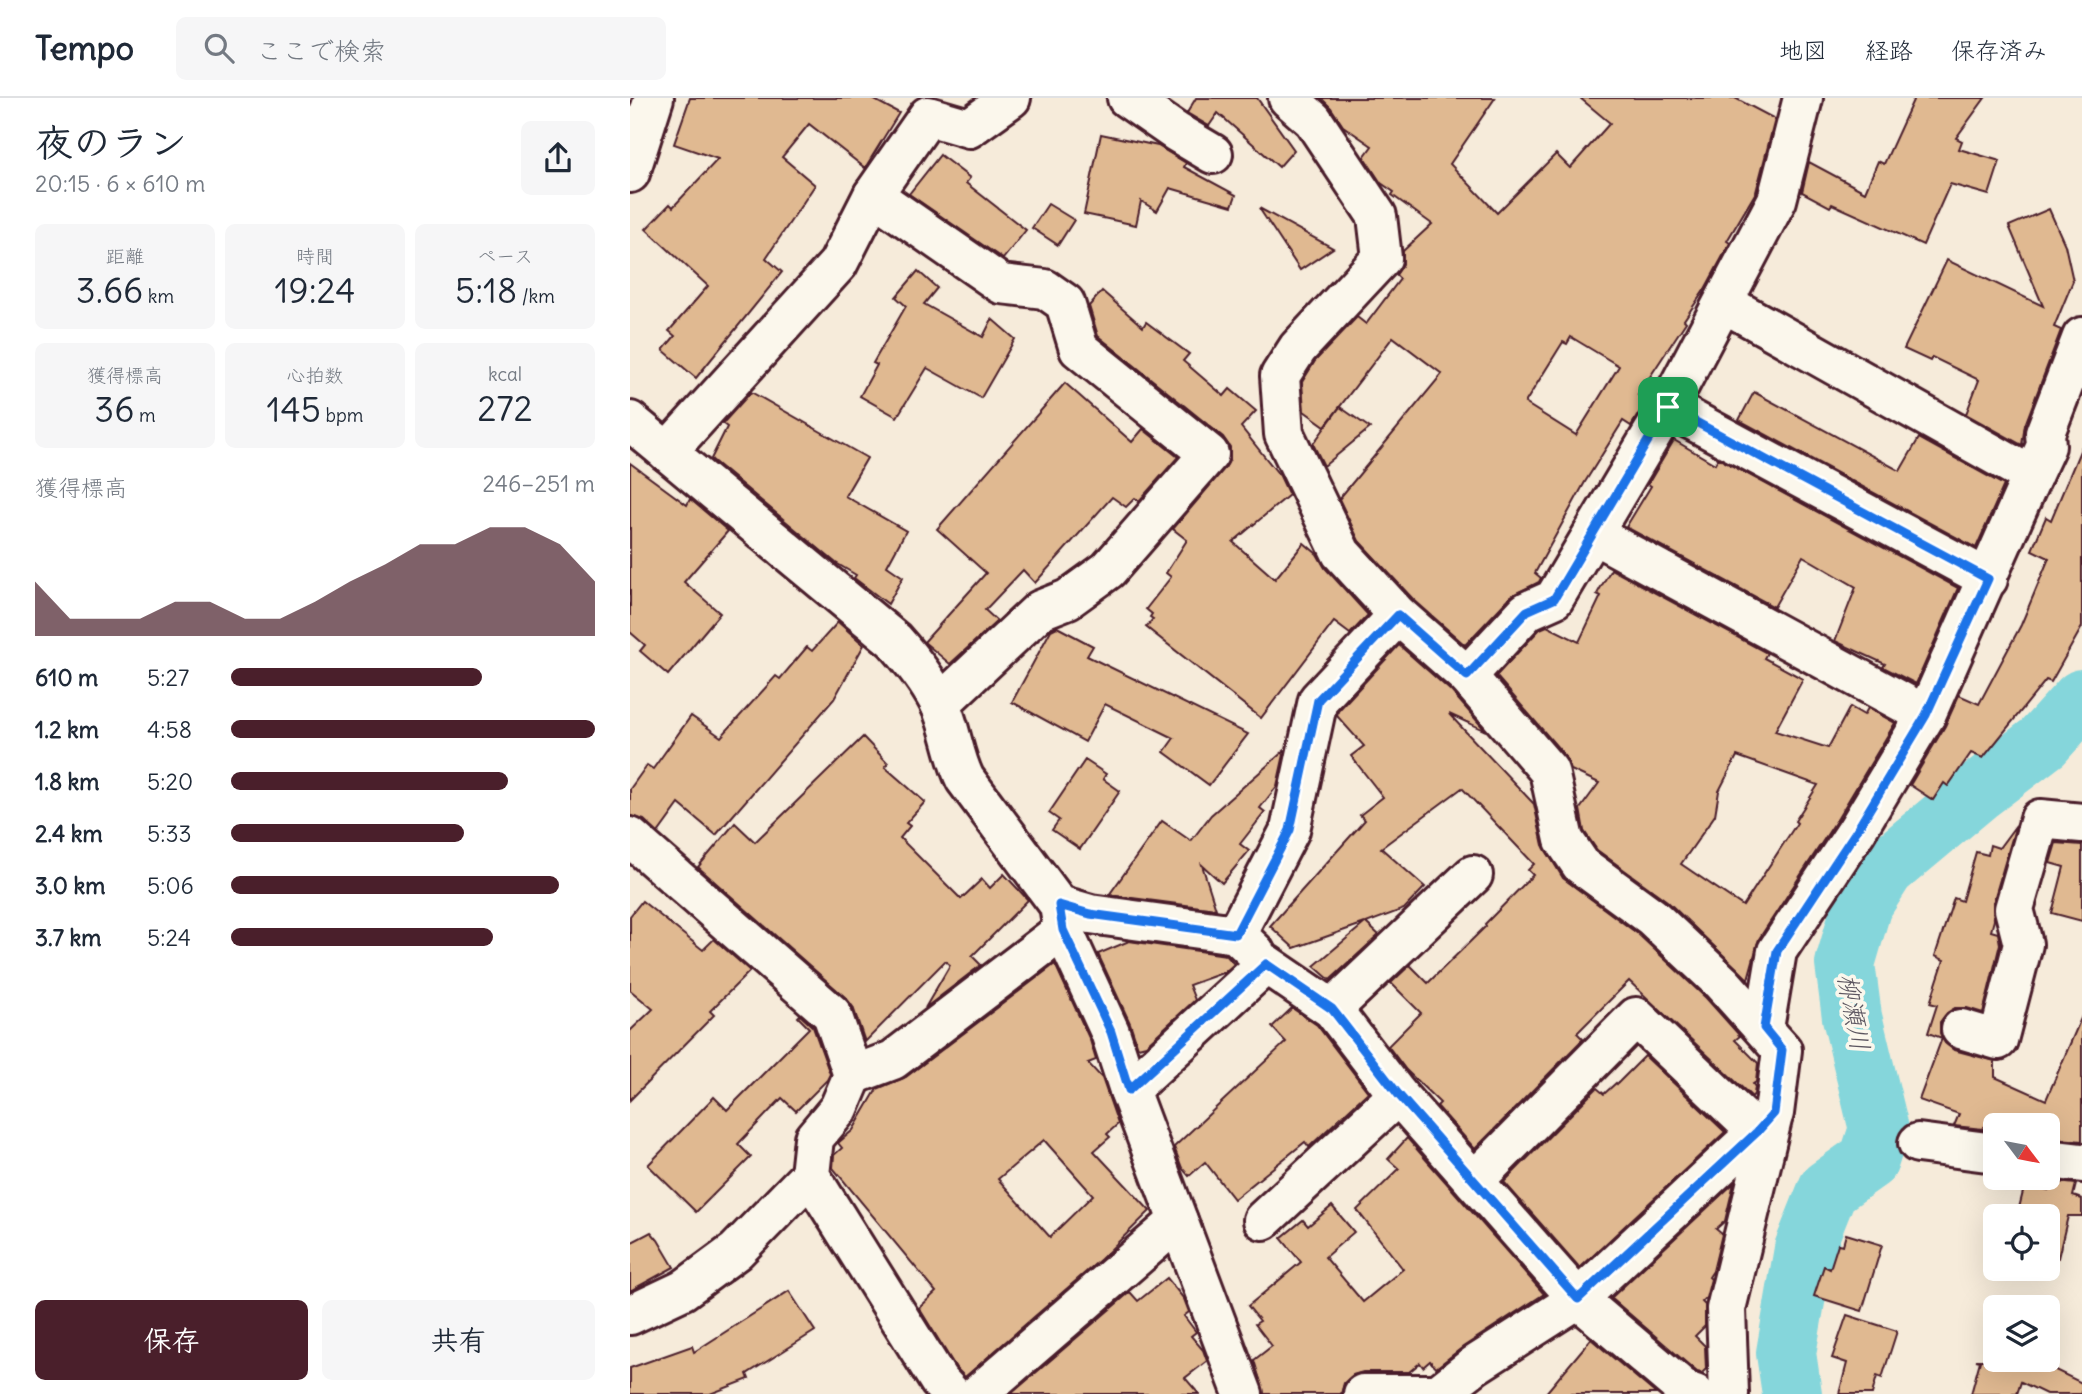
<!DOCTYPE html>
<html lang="ja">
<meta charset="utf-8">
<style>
body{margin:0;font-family:Delius,"Klee One",sans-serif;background:#f6f6f7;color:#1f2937;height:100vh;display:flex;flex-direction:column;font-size:26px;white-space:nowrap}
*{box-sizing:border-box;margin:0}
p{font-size:23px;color:#747a83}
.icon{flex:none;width:38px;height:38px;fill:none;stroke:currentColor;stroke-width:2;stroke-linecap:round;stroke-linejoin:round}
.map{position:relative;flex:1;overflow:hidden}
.panel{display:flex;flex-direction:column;background:#fff;width:630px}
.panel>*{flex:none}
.needle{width:46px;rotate:122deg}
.fabs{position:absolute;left:1353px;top:1015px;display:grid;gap:14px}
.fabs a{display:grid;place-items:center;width:77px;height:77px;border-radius:10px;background:#fff;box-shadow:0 7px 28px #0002;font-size:35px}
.pin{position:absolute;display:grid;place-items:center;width:60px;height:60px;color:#fff;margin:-30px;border-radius:14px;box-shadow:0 4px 10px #0006}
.round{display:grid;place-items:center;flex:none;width:74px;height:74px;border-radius:10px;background:#f6f6f7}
.head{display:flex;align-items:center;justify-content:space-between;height:119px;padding:0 35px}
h1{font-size:38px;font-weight:600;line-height:52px}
.metrics{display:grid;grid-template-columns:repeat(3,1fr);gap:10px;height:119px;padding:7px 35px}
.metrics div{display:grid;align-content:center;border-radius:10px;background:#f6f6f7;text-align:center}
.metrics b{font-size:35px;font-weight:600}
.metrics small{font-size:19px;font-weight:400}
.metrics p{font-size:19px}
.chart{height:196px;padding:14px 35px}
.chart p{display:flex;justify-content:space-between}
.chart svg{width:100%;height:126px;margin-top:7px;fill:#4a1f2b;opacity:.7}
.cta{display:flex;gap:14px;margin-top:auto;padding:14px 35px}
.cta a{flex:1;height:80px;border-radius:10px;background:#4a1f2b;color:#fff;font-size:28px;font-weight:600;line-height:80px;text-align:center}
.cta a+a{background:#f6f6f7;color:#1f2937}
ul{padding:0 35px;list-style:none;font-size:23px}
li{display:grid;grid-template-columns:112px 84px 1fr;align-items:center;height:52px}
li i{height:18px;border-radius:9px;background:#4a1f2b}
header{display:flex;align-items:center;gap:42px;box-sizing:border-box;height:98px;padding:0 35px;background:#fff;border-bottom:2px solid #e0e1e3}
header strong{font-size:33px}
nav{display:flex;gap:38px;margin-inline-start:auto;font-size:24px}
.search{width:490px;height:63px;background:#f6f6f7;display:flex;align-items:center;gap:18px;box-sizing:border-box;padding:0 24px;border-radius:10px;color:#747a83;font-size:26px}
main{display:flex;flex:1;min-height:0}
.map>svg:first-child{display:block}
</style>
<header>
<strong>Tempo</strong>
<div class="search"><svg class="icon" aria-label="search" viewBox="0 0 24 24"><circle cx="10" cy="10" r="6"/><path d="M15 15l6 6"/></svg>ここで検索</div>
<nav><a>地図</a><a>経路</a><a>保存済み</a></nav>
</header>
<main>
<section class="panel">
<div class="head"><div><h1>夜のラン</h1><p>20:15 · 6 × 610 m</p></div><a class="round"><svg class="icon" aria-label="share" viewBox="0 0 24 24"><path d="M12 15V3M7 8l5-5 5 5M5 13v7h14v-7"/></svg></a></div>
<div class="metrics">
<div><p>距離</p><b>3.66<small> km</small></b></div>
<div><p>時間</p><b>19:24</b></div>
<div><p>ペース</p><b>5:18<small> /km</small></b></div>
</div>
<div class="metrics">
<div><p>獲得標高</p><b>36<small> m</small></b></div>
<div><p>心拍数</p><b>145<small> bpm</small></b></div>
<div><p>kcal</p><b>272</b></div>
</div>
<div class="chart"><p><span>獲得標高</span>246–251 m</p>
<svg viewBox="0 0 160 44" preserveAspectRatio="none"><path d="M0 44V25L10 38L20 38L30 38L40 32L50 32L60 38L70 38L80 32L90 25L100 19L110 12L120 12L130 6L140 6L150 12L160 25V44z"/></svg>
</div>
<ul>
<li><b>610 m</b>5:27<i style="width:69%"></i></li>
<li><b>1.2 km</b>4:58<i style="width:100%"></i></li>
<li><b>1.8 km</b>5:20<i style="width:76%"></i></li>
<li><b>2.4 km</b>5:33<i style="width:64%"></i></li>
<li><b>3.0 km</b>5:06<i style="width:90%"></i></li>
<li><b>3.7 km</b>5:24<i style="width:72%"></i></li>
</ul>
<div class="cta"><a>保存</a><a>共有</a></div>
</section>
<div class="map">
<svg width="1452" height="1296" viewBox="0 0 1452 1296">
<rect width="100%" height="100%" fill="#f6ebda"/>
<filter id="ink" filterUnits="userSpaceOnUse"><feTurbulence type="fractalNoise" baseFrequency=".0143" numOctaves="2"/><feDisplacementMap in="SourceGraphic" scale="14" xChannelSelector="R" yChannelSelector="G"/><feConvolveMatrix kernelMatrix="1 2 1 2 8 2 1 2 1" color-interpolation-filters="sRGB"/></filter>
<g filter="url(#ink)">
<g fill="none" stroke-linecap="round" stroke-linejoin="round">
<path stroke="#85d6db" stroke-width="60" d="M1162,1296L1156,1255L1174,1151L1198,1091L1239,1062L1249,1031L1222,919L1215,866L1232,807L1255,771L1346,695L1413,644L1452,601"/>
</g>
<g fill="#e0b991" stroke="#4a1f2b" stroke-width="2" fill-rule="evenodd">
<path d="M60,0H241L269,15L235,70L179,26L152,59L185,87L136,160L152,174L66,280L33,252L45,238L39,233L78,188L16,131L40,106L43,109L88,61L44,46Z"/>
<path d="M566,0H627L664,52L649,69L588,15L579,28L557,15Z"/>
<path d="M691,0H865L820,66L867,115L926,56L940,70L980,25L950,0H1105L1145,21L1126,94L1097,143L1100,145L1075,191L1054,222L1056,224L1008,297L1017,302L1001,328L993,323L955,384L905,475L911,480L909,484L881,498L835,547L783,501L729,443L709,401L812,276L763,239L695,328L674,313L672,284L685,263L727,219L736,226L770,181L766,177L773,166V153L802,126L762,97L764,94L751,85L734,59L742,48L713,28L701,10ZM941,239L989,268L946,337L895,305L933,244L937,246Z"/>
<path d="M1284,0H1355L1326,40L1332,43L1329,51L1370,63L1359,97L1320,86L1293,147L1202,106L1200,109L1172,94L1179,64L1235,94L1248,63L1254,66Z"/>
<path d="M471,36L528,48L556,65L554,69L606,97L602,108L540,90L527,113L511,103L506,127L454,116Z"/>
<path d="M310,57L340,80L336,85L396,132L373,161L279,96Z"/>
<path d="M418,106L444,122L428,147L402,130Z"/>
<path d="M629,110L703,150L670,172Z"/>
<path d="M1419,111L1435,147L1443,183L1424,229L1431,232L1395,327L1392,347L1336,316L1349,282L1302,259L1300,263L1274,251L1317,162L1413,208L1379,128Z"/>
<path d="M288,173L307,190L294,206L353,239L362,221L385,241L351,300L297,270L267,319L230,298L247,267L243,265L276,208L266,199Z"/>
<path d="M472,193L513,229L516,224L559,256L553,263L594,298L600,291L626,313L611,329L650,378L659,397L603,444L645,481L674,445L687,456L695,470L738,517L720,536L704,524L631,620L516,529L523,521L520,519L522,516L516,511L541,479L536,475L557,442L543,431L595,370L600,361V349L593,339L468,238L459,208Z"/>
<path d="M435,285L502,344L513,331L548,359L509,403L505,400L496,409L482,399L405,485L393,472L355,512L367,523L320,566L294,544L356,475L307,431Z"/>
<path d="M121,294L237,360L215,398L276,433L257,468L273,479L258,506L224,480L226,477L206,465L81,361L97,329L93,326L94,324Z"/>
<path d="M1124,294L1270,373L1289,340L1374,387L1346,450L1109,322Z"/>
<path d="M710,309L740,330L694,368L683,346Z"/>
<path d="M1044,342L1085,366L1088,360L1328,490L1286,586L1253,569L1255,566L1205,543L1226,489L1173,458L1144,509L996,429L1021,388L1018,386Z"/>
<path d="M1452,348V529L1421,584L1416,582L1353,660L1341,655L1318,688L1314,685L1303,702L1280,687L1315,628L1329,597L1349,606L1391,527L1419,460L1402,452L1416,419L1421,422Z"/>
<path d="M0,365L57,407L60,401L98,433L54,484L90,515L38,577L10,553L15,547L0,534Z"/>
<path d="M981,471L1137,555L1134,560L1173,581L1145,633L1198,650L1220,609L1234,617L1238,610L1265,625L1208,720L1129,841L1118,881L1037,803L967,752L954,733L950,711L969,685L941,672L936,659L866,578L910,531L917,528L949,544L971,498L967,496ZM1107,658L1188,687L1165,723L1167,725L1113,808L1051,766L1085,717L1089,693Z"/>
<path d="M208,524L234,547L204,601L86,737L49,706L28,735L14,722L0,718V691L17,667L23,671L61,618L91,639L146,578L150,581L177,549L182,553Z"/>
<path d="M427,529L463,548L457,558L618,636L579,687L534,654L544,640L475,606L455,644L382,604L421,532Z"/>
<path d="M769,547L821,593L856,633L819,616L904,706L913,747L933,780L1008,836L1076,900L1110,938L1105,942L1128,965L1126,984L1123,986L1125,989L1124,996L1122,999L999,883L947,935L953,941L845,1051L807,1008L810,1005L776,972L758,948L791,915L761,885L780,867L798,885L856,828L855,826L903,777L898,772L904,766L832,690L751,750L795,789L774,811L736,825L749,837L700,882L684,868L735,825L664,850L640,828L735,722L730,717L753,699L721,658L734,648L707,618L708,613Z"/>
<path d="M233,639L258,665L255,669L295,704L276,725L280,728L270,740L331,801L352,781L360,790L374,776L398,802L342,858L351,867L295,910L320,867L315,863L235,944L223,909L216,900L68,769L105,725L125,744Z"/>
<path d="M655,652L647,688L630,710L635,714L610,746L619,753L592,785L572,767L586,811L479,797L532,723L561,743L581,717Z"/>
<path d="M455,662L476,676L473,681L490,693L450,751L422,732L429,722L419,715Z"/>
<path d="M1386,727L1363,805L1364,822L1361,833L1368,835L1370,846L1353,915L1337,910H1325L1317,915L1310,924V935L1315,945L1324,952L1365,963V979L1416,1002L1452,918V1043L1418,1040V1027H1365V1033L1354,1029L1353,1031L1324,1028L1329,1016L1289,1002L1312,940L1298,935L1307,907L1300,905L1314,862L1305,858L1324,800L1332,803L1346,754L1358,757L1360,747L1369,750Z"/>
<path d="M1426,745L1452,747V823L1422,815L1434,769L1420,765Z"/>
<path d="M12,803L73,852L84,841L120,873L80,913L84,917L0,1002V933L23,911L0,892V818Z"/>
<path d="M499,843L596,857L604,866L595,874L559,887L565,902L516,947L508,949L500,925L468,856Z"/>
<path d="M425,866L460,942L466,962L458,965L472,980L488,1026L477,1036L480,1039L464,1053L520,1113L471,1161L335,1279L326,1270L289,1210L306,1194L203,1070L204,1057L212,1050L208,1045L223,1032L247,991L276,979ZM414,1042L463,1097L420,1139L368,1081Z"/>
<path d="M662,910L687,927L738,994L679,1049L675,1044L604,1101L575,1064L559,1078L552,1070L544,1049L656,944L642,929Z"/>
<path d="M170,917L183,929L200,976L197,982L166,1013L152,1000L108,1046L121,1059L66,1114L18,1067L84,999L97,1012L179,930L168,919Z"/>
<path d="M1015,958L1095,1034L950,1170L874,1084L967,990L974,996L986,985L987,986Z"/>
<path d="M777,1040L914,1196L833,1249L806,1270L800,1263L793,1269L790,1265L779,1274H733L723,1277L714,1285L711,1296H634L624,1262L642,1248L625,1226L630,1223L618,1208L671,1164L651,1140L673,1122L678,1128L702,1108L724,1134L695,1159L733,1204L773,1171L727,1112L769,1071L758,1061Z"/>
<path d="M1418,1083L1446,1086L1443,1098L1452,1101V1118H1438L1428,1160L1418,1159V1118H1387L1395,1086L1418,1092Z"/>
<path d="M1104,1085L1095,1123L1086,1131L1092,1136L1083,1173L1079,1179L1081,1181L1076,1200L1072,1204L1075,1207V1228L1065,1238L1075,1248L1076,1271L1072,1275L1067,1274L981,1200Z"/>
<path d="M21,1134L28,1142L44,1169L0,1193V1145Z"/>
<path d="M1216,1136L1252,1147L1232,1213L1184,1198L1194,1168L1200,1171L1208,1146L1213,1147Z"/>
<path d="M537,1180L554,1201L559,1214L554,1218L566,1234L561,1238L573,1252L577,1263L555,1280L569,1296H381L500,1194L508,1203Z"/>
<path d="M159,1193L185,1233L117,1276L119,1281L80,1296H0V1270L62,1248L64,1254Z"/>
<path d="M1217,1217L1267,1233L1252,1280L1247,1278L1242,1296H1209L1217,1265L1202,1260Z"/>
<path d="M961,1241L1026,1296H915Z"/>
<path d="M1346,1262H1405L1452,1285V1296H1416L1391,1284L1387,1296H1341L1350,1263Z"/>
</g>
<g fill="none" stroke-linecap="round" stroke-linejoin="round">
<g stroke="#4a1f2b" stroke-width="44">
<g id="minor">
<path d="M497,0L546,34L583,56"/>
<path d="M658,0L683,22L747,118L752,160L668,250L650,278L654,336L711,455L768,517L837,578L919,673L934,742L951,767L1022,819L1092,885L1152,952L1144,1015L1127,1034L948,1201L845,1267L808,1296H733"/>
<path d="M0,75L24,0"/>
<path d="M243,97L371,186L415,191L435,205L449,251L579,356L478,472L438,501L410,512L310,606"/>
<path d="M1094,205L1402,378L1296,617L1227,732L1147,853L1134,930"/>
<path d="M1038,309L1358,481"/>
<path d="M0,323L264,542C281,561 297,581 309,604C321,628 323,657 335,681L429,807L433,832L480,934L499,992L613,1296"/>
<path d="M37,354L208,166L243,97L298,18L339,30L381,0"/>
<path d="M1402,378L1416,348L1415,335L1452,239"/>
<path d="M963,436L1296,617"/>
<path d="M837,578L897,513L924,501L1038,309L1147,102L1173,0"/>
<path d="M0,739L202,916L223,977L209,1010L184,1040L180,1077L309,1283L321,1296"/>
<path d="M429,807L460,816L606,836L625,854"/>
<path d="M606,836L660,732L688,602L768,517"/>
<path d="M702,911L843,777"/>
<path d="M1331,931L1368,942L1393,846L1384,811L1410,721L1452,725"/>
<path d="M223,977L263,962L433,832"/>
<path d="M499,992L636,866L702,911L768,997L948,1201L1056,1293L1065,1296"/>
<path d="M1288,1045L1365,1055"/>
<path d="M1418,1061L1452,1065"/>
<path d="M844,1083L1006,919L1127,1034"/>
<path d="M633,1122L768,997"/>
<path d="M0,1217L53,1192L106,1153L180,1077"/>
<path d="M348,1296L548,1123"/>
<path d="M1099,1296L1096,1211L1143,1017"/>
</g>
</g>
<use href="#minor" stroke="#fbf7ec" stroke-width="38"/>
</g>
</g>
<g fill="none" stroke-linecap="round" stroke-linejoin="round" filter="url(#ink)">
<g stroke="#fff" stroke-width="14">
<path id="route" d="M1038,309L1358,481L1296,617L1227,732L1147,853L1134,930L1152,952L1144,1015L1127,1034L948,1201L768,996L702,911L636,866L499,992L481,934L433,832L429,807L460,816L606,836L660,732L688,602L768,517L837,578L897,513L924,501Z"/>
</g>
<use href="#route" stroke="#1a73e8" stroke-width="9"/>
</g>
<g text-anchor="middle" stroke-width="7" stroke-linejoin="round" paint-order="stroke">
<g font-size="26" font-style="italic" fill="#5c5660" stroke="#fbf7ec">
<text transform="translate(1224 914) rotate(80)" y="9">柳瀬川</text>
</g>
</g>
</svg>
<div class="fabs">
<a><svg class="needle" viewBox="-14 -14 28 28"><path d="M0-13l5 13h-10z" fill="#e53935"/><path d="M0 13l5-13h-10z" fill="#747a83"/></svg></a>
<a><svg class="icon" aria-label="locate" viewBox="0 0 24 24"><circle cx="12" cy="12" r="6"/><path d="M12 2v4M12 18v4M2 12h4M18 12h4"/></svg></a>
<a><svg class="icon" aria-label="layers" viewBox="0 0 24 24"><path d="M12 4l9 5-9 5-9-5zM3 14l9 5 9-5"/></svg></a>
</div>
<div class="pin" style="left:1038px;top:309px;background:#1e9e55"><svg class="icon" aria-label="arrive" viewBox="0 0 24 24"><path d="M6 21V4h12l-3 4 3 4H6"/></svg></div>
</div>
</main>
